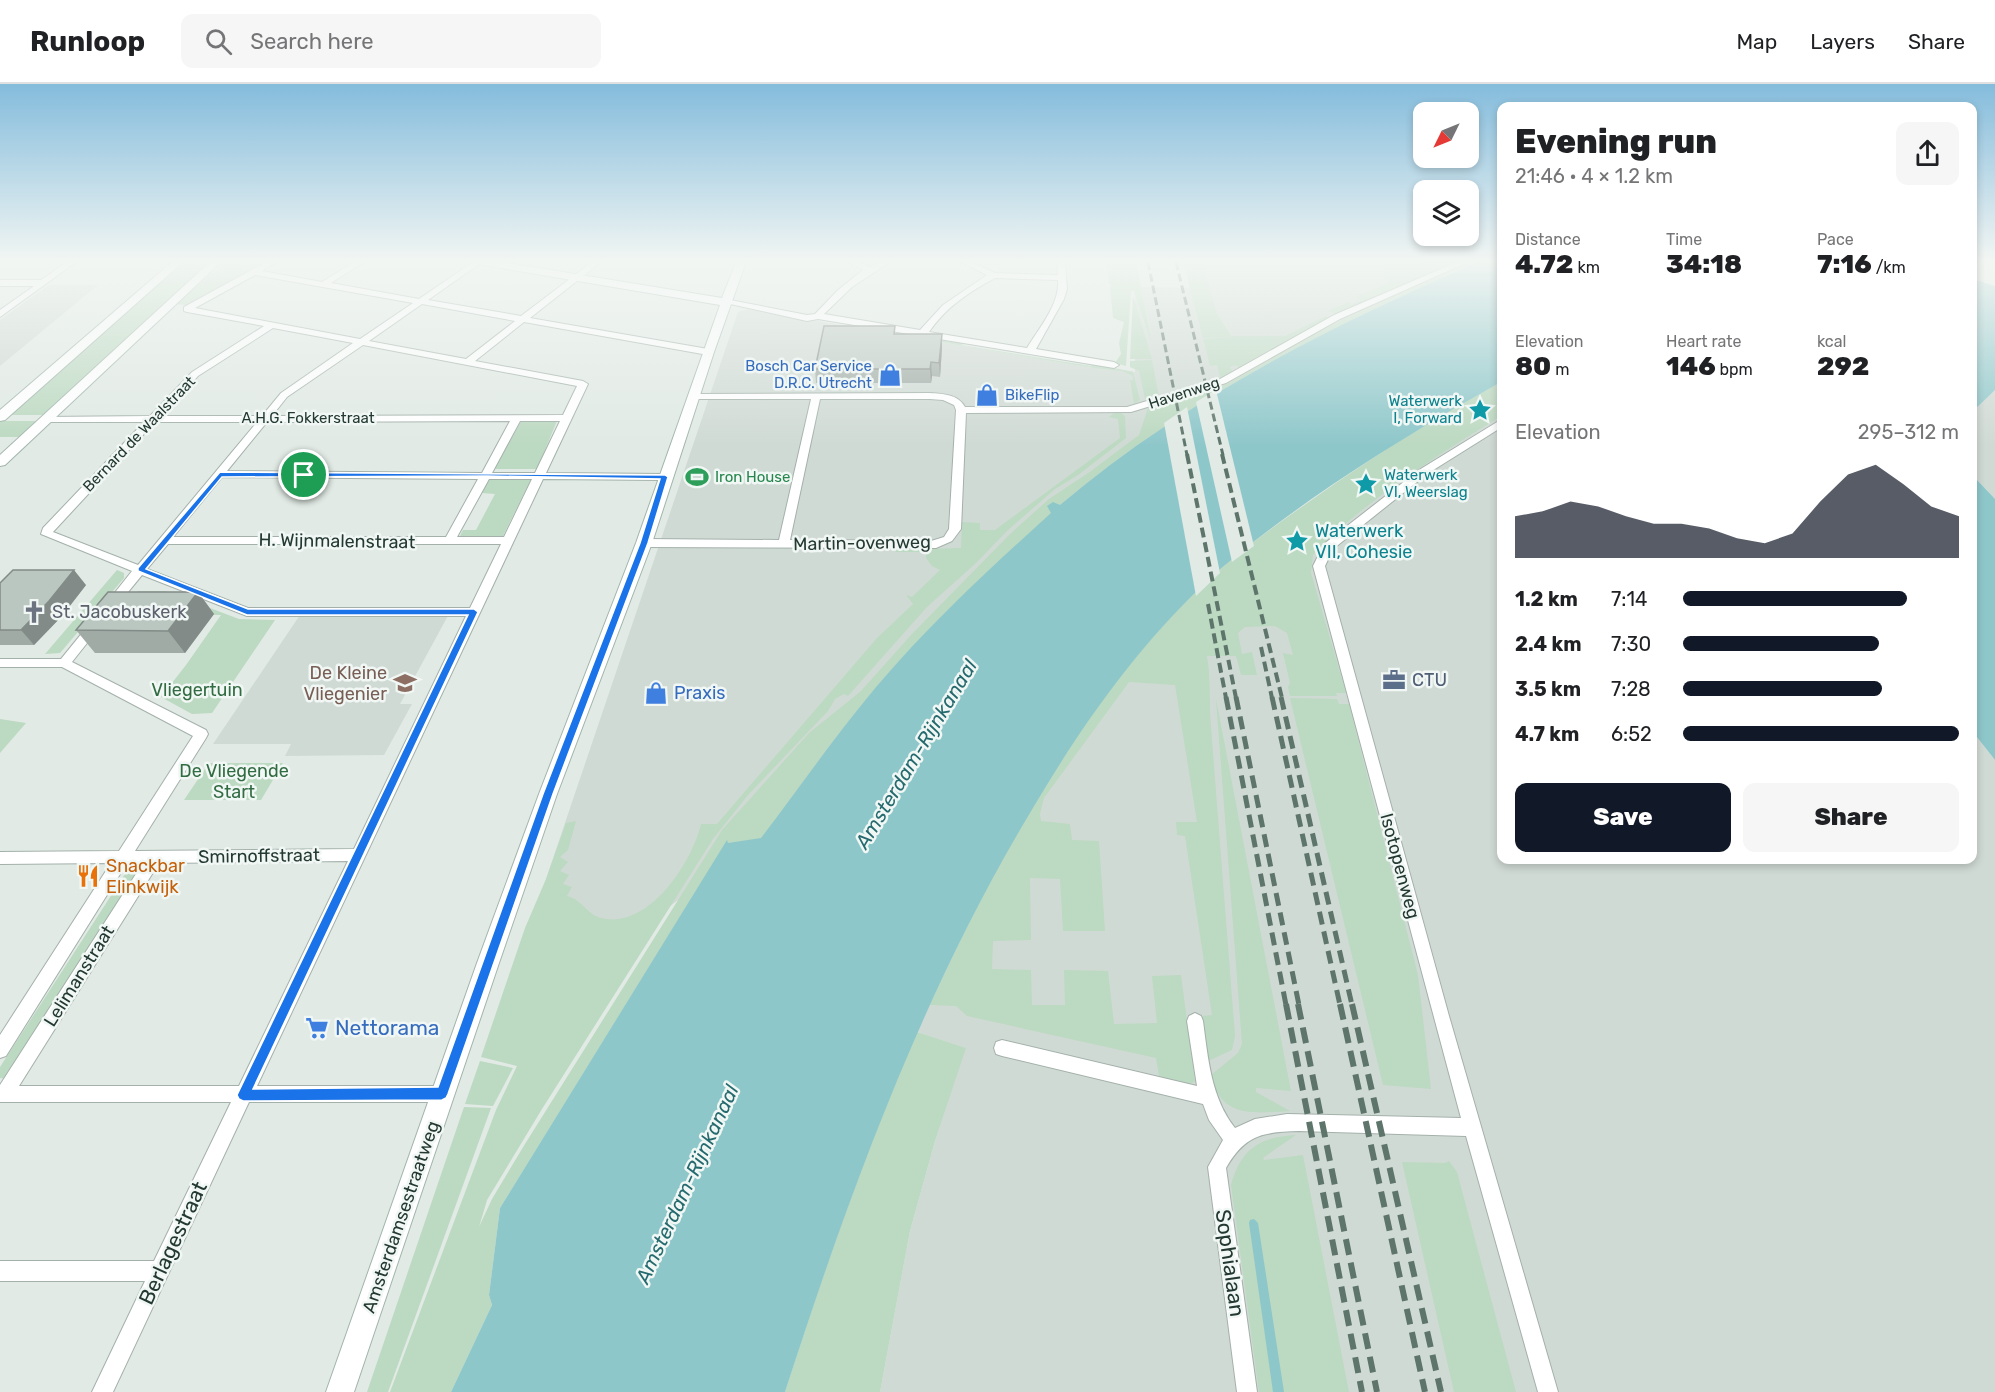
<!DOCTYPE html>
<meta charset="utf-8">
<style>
body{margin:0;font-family:Rubik,sans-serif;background:#f6f6f6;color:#202124;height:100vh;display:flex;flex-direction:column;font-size:22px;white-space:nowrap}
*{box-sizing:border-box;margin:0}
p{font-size:20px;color:#757577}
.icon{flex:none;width:33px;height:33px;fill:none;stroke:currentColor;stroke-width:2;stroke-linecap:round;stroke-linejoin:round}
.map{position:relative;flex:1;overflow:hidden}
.panel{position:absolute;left:1497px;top:18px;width:480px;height:762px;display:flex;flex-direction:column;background:#fff;border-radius:12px;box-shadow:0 3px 9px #0003}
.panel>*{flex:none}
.needle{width:39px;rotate:227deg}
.buttons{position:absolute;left:1413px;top:18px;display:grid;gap:12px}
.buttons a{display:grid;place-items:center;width:66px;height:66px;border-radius:12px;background:#fff;box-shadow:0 3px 9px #0003;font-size:30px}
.pin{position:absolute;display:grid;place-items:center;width:51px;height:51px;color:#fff;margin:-26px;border:3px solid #fff;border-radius:50%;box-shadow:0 2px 6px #0007}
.round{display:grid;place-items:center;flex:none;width:63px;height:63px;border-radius:12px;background:#f6f6f6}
.headline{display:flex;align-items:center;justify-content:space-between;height:102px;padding:0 18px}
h1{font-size:33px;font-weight:800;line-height:45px}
.figures{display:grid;grid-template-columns:repeat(3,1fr);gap:9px;height:102px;padding:6px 18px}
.figures div{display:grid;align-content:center}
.figures b{font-size:26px;font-weight:800}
.figures small{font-size:16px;font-weight:400}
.figures p{font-size:16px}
.chart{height:168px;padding:12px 18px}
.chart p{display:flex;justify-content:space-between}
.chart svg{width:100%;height:108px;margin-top:6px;fill:#111827;opacity:.7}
.button{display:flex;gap:12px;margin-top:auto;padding:12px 18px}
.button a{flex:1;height:69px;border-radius:12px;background:#111827;color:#fff;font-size:24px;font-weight:800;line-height:69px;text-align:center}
.button a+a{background:#f6f6f6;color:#202124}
ul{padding:0 18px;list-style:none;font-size:20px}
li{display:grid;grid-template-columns:96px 72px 1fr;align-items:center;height:45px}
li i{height:15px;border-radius:8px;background:#111827}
header{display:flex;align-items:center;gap:36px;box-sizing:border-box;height:84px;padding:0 30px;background:#fff;border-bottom:2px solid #e0e0e0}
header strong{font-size:28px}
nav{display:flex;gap:33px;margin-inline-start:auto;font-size:21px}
.search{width:420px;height:54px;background:#f6f6f6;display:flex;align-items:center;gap:15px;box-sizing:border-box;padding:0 21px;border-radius:12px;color:#757577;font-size:22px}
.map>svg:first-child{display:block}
</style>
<header>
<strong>Runloop</strong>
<div class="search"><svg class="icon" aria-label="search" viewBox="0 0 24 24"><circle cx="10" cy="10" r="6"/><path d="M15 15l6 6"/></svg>Search here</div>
<nav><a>Map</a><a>Layers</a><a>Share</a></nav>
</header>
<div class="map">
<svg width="1995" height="1308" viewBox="0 0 1995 1308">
<rect width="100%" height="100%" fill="#e1eae5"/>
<g fill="#d0dad4">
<path d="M1193,178H1478L1414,206L1265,281L1203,317L761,755L643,842L589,848L546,795L738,228L748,225L1093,284H1114L1135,288V203L1200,204Z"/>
<path d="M49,201H98L0,282V236Z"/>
<path d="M1501,298L1502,776H1972L1973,648L1995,676V1308H880L910,1147L935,1057L965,964L917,948L948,882L1009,764L1077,651L1229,477L1259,454Z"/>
<path d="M1995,306V415L1977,396L1973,358L1972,327Z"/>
<path d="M302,528H450L400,620H412L384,671L285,672L291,660H213Z"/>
</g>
<g fill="#bcd9c1">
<path d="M183,178H213L47,331H6Z"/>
<path d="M225,178H264L186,221L176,220Z"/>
<path d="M1106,178H1136L1151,257L1134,207H1131L1126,282L1115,279L1121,270L1119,259L1124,238L1113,234L1110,203L1112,201L1109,200Z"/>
<path d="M1183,178H1202L1217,230L1231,252H1285L1326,232L1330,235L1239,284L1236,281L1230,283L1233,288L1217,296L1220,293L1217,281L1210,282L1203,255L1231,253L1203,254Z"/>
<path d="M1379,178H1457L1339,231L1328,227L1348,218L1352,220L1361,216L1356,213L1388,199Z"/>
<path d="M1469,178H1478C1329,244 1185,315 1060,421H1049L1048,423L1052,429C999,477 946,525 898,578C848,633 806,695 761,755L728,759L727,757L500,1124L489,1211L492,1221L451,1308H390L496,1026L517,982L481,973L525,844L546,795L566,739L576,737L568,766L560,773L568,778L560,787L569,791L563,800L572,803L567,812C582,815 586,830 601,834C649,846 692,778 701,740H717L877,554L913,520L906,511L912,513L940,486L932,482L926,474V468H895L897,466L961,464L962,438L980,439V446H995L1120,354L1118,335L1109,333L1114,329H1121L1125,332L1126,354L1078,391L1055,405L1008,446L976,479L927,523L848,612L844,610L835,615L828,627L748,711L713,755L542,1025L487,1116L479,1143L492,1115L525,1060L722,746L809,649L861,607L911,551L1010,450L1049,415L1091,387L1139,351L1148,324L1225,301L1327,243Z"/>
<path d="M1133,212L1152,275H1130Z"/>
<path d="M828,239L918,254L961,257L964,260L961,261L1091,282L1092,280L1133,288L1140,316L1134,320L1130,296H1133V292L1122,287L1093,284Z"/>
<path d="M1152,276L1159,313L1145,315L1139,287L1130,283V277Z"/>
<path d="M1501,298V332C1436,373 1367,414 1313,471L1311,489L1346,609H1336L1337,612H1290L1288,603L1290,599L1283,569L1293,571L1287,549L1275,542L1245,543L1238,549L1242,570L1252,568L1257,591H1241L1236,572H1207C1211,595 1209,619 1211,643L1235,952L1232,966L1208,977L1202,932L1212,931L1185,752L1177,751L1176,738H1197L1175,601L1129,598L1044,714L1040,730L1041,737L1070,740L1072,756L1099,757L1105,847H1063L1060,795L1030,794L1031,856L993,857L992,885L1031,886L1032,921H1065L1064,886L1108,887L1114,940L1157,939L1152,892L1181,891L1195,998L1188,1000L1159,992L1156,974L967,932L956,922L930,921C1000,768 1083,614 1206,498C1239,467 1276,441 1313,415C1374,372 1436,333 1501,298Z"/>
<path d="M0,337H38L20,353H0Z"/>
<path d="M521,337H557L537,385H495Z"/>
<path d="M489,395H531L502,454H459L463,446H476L495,410L482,409Z"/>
<path d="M117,486L124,489V494L60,569L45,570Z"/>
<path d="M138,507H165L239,535L275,536L212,629L192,630L161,613L186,581L221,531H118Z"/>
<path d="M1290,614L1337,615L1339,620H1349L1418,891L1431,1005L1383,1001Z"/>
<path d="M1216,615L1291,1007L1256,1004V1008L1290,1027C1255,1029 1220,1035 1211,991L1238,969L1242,960Z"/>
<path d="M0,635L26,639L0,669Z"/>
<path d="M209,679H283L261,716H184Z"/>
<path d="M127,787H140L7,995L0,994V983Z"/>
<path d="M917,948L966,964L935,1057L910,1147L880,1308H785C824,1186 866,1066 917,948Z"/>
<path d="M480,977L513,984L493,1022L465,1020Z"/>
<path d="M464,1023L491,1024L388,1308H367Z"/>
<path d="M1296,1051L1263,1074L1264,1076L1303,1071L1349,1308H1259L1231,1101C1241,1065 1259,1053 1296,1051Z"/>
<path d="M1449,1077L1457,1088L1516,1308H1454L1402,1078L1445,1079Z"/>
</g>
<g fill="#8ec7ca">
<path d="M1478,178H1501V298C1436,334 1372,373 1310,416C1274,442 1237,469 1204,500C1131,570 1078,647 1027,734C920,914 849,1110 785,1308H451L492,1221L489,1211L500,1124L727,756L728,759L761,754C806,695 848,633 898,578C946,525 998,477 1051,429L1047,422L1053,418L1060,421C1185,315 1329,243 1478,178Z"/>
<path d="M1973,195L1995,202V306L1973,327Z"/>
<path d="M1973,358L1977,396L1995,415V676L1973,648Z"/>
<path d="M1254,1135L1258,1139L1284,1308H1273L1249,1139L1250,1136Z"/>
</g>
<g fill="#e1eae5">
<path d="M1216,306L1254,462L1232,478L1196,318Z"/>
<path d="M1187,323L1220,489L1196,512L1164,339Z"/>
</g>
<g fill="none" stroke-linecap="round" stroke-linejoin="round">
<g stroke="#a4b1ab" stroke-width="2">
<g id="street">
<path d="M67,178H76L0,233V226L34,202H0V196H41Z"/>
<path d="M266,178H276L262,187L322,198L354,178H364L331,199L419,215L473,178H482L428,216L521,232L592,178H601L530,234L708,265L713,268L708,271L524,238L475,277L583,297L588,300L546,389L665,390L670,393L665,396L543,395L257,1002H442L448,1004L451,1010L448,1016L442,1018H249L113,1308H92L145,1197H0V1177H154L231,1018H0V1001L143,779H127L6,972L0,974V951L111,779L0,780V768L119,767L193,652L62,583H0V575H61L91,538H99L101,541L99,544L72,578L206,646L208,650L206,654L135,767L354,765L466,532H247L142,491L115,524L111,525L105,521L132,487L41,450L43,444L144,338H48L44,337V333L150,332L192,288L264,242L187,228L184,227V223ZM255,191L413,219L360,255L195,224ZM422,220L515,237L466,275L369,257ZM273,244L353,259L281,309L262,332H161L198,292ZM363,261L577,302L563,331L272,332L287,313ZM510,337L482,389L227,387L267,338ZM520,337H560L535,389H492ZM155,338H257L138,481L53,448ZM222,393L478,395L446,453H173ZM489,395H532L504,453H457ZM168,460H501L470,524H248L147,485ZM348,777L239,1002H19L159,779Z"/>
<path d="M849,178H859L869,183L880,178H890L852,203L824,230L920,246L943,221L987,191L961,178H971L995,189L1058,191L1057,178H1065L1067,205L1064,215L1036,265L1114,278L1119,281L1114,284L818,235L807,237L721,218L725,215L807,231L815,230L838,206L863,186ZM995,194L1058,196C1060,220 1039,244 1027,264L929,248C946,223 969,208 995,194Z"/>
<path d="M1457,178H1468L1340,235L1226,299L1131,328L966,329L961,445L952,457L936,464L644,463L638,459L644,455L779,456L811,315H694L691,314V310L930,309C943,310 958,310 965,323H1127L1220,295L1334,231ZM820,315H930L943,316L954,321L956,326L949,445L944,453L931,457L790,456Z"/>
<path d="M1502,335V343L1427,390L1333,465L1325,482L1449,932L1558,1308H1538L1466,1052L1299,1047C1262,1048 1245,1051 1226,1084L1257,1308H1237L1208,1083L1223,1056L1209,1036L1203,1020L1002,972L996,970L994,964L996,958L1002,956L1197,1002L1187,937L1189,932L1195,929L1201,932L1203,937C1208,974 1211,1014 1235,1044L1255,1035L1287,1030L1461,1034L1313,482L1324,460L1419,386Z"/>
</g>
</g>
<g stroke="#a1b5ac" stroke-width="2">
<g id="secondary">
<path d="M172,178H183L5,336L0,337V326Z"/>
<path d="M210,178H221L5,381L0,382V371Z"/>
<path d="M478,178H502L722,214L736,178H746L714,268L652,459L557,710L499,879L354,1308H326L477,879L539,710L636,459L720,221L483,181Z"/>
</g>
</g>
<use href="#street" fill="#fff" fill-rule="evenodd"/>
<use href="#secondary" fill="#fff" fill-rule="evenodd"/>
<g stroke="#5e756c" stroke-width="3" stroke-dasharray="8 4" stroke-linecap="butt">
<path d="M1148,178L1187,371"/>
<path d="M1176,178L1223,371"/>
</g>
<g stroke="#5e756c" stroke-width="4" stroke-dasharray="10 5" stroke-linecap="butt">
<path d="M1187,370L1236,614"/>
<path d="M1222,370L1282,614"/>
<path d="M1208,520L1226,614"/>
<path d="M1261,563L1272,614"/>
</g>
<g stroke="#5e756c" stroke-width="5" stroke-dasharray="13 7" stroke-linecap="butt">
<path d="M1226,613L1286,921"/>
<path d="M1236,613L1299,921"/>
<path d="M1272,613L1340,921"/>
<path d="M1281,613L1352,921"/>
</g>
<g stroke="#5e756c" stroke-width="6" stroke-dasharray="16 8" stroke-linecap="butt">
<path d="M1286,920L1362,1308"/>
<path d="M1298,920L1377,1308"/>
<path d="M1340,920L1425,1308"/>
<path d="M1352,920L1441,1308"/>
</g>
</g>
<g fill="#a0aba6">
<path d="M895,250L942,264L940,293L932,292L931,299H816L815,285Z"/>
<path d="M0,499L86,501L62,532L34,561H0Z"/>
<path d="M198,508L214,530L185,569H95L76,546Z"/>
</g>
<g fill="#828b87">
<path d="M942,250V264L940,293L939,279Z"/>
<path d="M931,278L932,292L931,299L930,285Z"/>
<path d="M74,486L86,501L62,532L34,561L21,546Z"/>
<path d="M198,508L214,530L185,569L168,547Z"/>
</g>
<g fill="#bac7c1" stroke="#828b87" stroke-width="1.5">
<path d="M824,242H895L894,250H942L939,279L931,278L930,285H815Z"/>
<path d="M13,486H74L49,517L21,546H0V499Z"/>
<path d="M108,508H198L168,547L76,546Z"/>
</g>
<linearGradient id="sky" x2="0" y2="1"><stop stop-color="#84bcdc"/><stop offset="0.49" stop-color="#f2f6f3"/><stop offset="1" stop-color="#f2f6f3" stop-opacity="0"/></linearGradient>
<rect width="1995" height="361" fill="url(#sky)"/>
<path fill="#1a73e8" stroke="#fff" stroke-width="1.5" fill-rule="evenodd" d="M220,388L665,391L668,393L648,459L553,710L448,1010L446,1014L442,1016L243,1017L239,1015L237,1011L468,531H247L138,487V484ZM487,392L660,395L640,459L543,710L438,1003L253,1005L478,528L474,525H248L146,485L222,393Z"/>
<defs>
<g id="shop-bare" transform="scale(1.8)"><path d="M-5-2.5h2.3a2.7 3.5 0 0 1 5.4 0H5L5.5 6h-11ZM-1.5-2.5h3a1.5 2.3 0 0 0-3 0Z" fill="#3f7fe0" stroke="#f1f7f4" stroke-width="2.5" paint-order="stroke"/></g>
<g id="sight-bare" transform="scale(1.8)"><path d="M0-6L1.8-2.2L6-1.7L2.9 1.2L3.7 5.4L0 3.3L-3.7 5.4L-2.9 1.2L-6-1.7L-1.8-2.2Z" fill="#0f9aa8" stroke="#f1f7f4" stroke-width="2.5" paint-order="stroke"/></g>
<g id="stadium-bare" transform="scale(1.8)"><path d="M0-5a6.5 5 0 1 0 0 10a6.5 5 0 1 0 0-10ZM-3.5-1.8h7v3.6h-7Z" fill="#2e9e5b" stroke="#f1f7f4" stroke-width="2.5" paint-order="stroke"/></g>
<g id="church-bare" transform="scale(1.8)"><path d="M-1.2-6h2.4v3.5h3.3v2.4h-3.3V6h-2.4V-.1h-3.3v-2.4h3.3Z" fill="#6b7280" stroke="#f1f7f4" stroke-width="2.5" paint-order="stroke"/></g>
<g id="office-bare" transform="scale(1.8)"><path d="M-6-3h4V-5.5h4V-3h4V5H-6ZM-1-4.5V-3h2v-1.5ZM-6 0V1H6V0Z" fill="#5c6f8a" stroke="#f1f7f4" stroke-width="2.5" paint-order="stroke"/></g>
<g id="school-bare" transform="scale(1.8)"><path d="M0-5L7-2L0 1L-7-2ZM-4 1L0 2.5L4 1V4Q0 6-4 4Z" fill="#8d6e63" stroke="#f1f7f4" stroke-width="2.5" paint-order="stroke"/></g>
<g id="restaurant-bare" transform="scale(1.8)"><path d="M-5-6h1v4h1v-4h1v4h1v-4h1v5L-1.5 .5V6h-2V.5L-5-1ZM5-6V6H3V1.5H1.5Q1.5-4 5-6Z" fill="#e8710a" stroke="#f1f7f4" stroke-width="2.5" paint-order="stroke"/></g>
<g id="supermarket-bare" transform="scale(1.8)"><path d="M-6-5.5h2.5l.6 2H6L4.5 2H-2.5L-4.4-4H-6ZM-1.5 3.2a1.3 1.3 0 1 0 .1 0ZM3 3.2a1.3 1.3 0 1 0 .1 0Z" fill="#3f7fe0" stroke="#f1f7f4" stroke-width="2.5" paint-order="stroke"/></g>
</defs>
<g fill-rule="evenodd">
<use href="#shop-bare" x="890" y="291"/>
<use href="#shop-bare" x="987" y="311"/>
<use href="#sight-bare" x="1480" y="326"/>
<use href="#stadium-bare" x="697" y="393"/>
<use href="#sight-bare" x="1366" y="400"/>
<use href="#sight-bare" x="1297" y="457"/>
<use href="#church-bare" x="34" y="528"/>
<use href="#office-bare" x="1394" y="596"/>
<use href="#school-bare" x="405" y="599"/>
<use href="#shop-bare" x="656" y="609"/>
<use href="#restaurant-bare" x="88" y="792"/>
<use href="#supermarket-bare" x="317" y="944"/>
</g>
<g text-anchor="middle" stroke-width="5" stroke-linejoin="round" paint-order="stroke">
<g font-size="15" fill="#366cbe" stroke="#f1f7f4" text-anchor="end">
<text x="872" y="287">Bosch Car Service<tspan x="872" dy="17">D.R.C. Utrecht</tspan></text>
<text x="1005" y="316" text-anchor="start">BikeFlip</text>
</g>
<g font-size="15" fill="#233931" stroke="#f1f7f4">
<text transform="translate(1184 309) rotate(-18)" y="5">Havenweg</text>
<text x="308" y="339">A.H.G. Fokkerstraat</text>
<text transform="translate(139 350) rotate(-46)" y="5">Bernard de Waalstraat</text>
</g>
<g font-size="15" fill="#0d838f" stroke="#f1f7f4" text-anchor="end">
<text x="1462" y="322">Waterwerk<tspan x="1462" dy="17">I, Forward</tspan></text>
<text x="1384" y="396" text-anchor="start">Waterwerk<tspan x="1384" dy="17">VI, Weerslag</tspan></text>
</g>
<g font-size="15" fill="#27864d" stroke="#f1f7f4" text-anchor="start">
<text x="715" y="398">Iron House</text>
</g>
<g font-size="18" fill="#0d838f" stroke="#f1f7f4" text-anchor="start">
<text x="1315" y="453">Waterwerk<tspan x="1315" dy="21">VII, Cohesie</tspan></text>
</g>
<g font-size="18" fill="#233931" stroke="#f1f7f4">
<text transform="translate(337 457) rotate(1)" y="6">H. Wijnmalenstraat</text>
<text transform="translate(862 459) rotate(-1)" y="6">Martin-ovenweg</text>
<text transform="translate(259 772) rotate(-1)" y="6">Smirnoffstraat</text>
<text transform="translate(1400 782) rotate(75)" y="6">Isotopenweg</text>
<text transform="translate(79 892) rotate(-58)" y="6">Lelimanstraat</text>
<text transform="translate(401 1133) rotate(-71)" y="6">Amsterdamsestraatweg</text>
</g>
<g font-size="18" fill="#5b616d" stroke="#f1f7f4" text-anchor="start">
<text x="52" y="534">St. Jacobuskerk</text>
</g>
<g font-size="18" fill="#785e54" stroke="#f1f7f4" text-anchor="end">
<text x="387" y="595">De Kleine<tspan x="387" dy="21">Vliegenier</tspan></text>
</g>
<g font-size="18" fill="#4e5e75" stroke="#f1f7f4" text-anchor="start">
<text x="1412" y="602">CTU</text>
</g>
<g font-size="18" fill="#326c42" stroke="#f1f7f4">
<text x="197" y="612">Vliegertuin</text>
<text x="234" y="693">De Vliegende<tspan x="234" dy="21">Start</tspan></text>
</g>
<g font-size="18" fill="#366cbe" stroke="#f1f7f4" text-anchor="start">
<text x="674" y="615">Praxis</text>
</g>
<g font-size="18" fill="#c56008" stroke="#f1f7f4" text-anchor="start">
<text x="106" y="788">Snackbar<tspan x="106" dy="21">Elinkwijk</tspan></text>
</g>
<g font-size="20" font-style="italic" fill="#246a6e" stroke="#f1f7f4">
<text transform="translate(916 670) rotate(-59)" y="7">Amsterdam-Rijnkanaal</text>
<text transform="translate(687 1100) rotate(-65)" y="7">Amsterdam-Rijnkanaal</text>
</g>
<g font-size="21" fill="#366cbe" stroke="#f1f7f4" text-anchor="start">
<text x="335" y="951">Nettorama</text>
</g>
<g font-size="21" fill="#233931" stroke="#f1f7f4">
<text transform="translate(173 1159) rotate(-65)" y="7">Berlagestraat</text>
<text transform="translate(1230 1179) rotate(82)" y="7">Sophialaan</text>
</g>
</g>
</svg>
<div class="buttons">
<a><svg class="needle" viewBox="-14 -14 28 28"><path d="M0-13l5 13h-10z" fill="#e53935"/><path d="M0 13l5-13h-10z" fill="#757577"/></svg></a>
<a><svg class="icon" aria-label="layers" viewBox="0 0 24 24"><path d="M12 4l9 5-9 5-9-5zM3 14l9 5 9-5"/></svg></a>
</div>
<div class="pin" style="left:304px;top:391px;background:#1e9e55"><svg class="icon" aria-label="arrive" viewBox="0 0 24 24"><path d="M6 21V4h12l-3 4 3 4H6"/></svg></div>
<section class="panel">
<div class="headline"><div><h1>Evening run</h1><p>21:46 · 4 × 1.2 km</p></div><a class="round"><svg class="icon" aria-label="share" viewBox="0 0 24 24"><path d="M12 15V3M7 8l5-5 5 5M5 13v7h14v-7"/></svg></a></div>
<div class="figures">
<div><p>Distance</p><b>4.72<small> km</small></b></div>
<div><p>Time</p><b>34:18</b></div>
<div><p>Pace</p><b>7:16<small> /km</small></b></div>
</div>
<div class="figures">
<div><p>Elevation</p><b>80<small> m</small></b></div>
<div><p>Heart rate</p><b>146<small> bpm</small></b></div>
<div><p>kcal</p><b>292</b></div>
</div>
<div class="chart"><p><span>Elevation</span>295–312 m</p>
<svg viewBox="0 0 160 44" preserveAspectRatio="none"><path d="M0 44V27L10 25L20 21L30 23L40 27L50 30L60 30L70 32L80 36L90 38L100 34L110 21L120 10L130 6L140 14L150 23L160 27V44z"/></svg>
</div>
<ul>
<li><b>1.2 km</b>7:14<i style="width:81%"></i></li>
<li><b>2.4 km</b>7:30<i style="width:71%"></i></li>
<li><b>3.5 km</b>7:28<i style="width:72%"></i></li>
<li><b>4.7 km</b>6:52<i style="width:100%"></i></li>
</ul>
<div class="button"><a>Save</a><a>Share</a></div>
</section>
</div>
